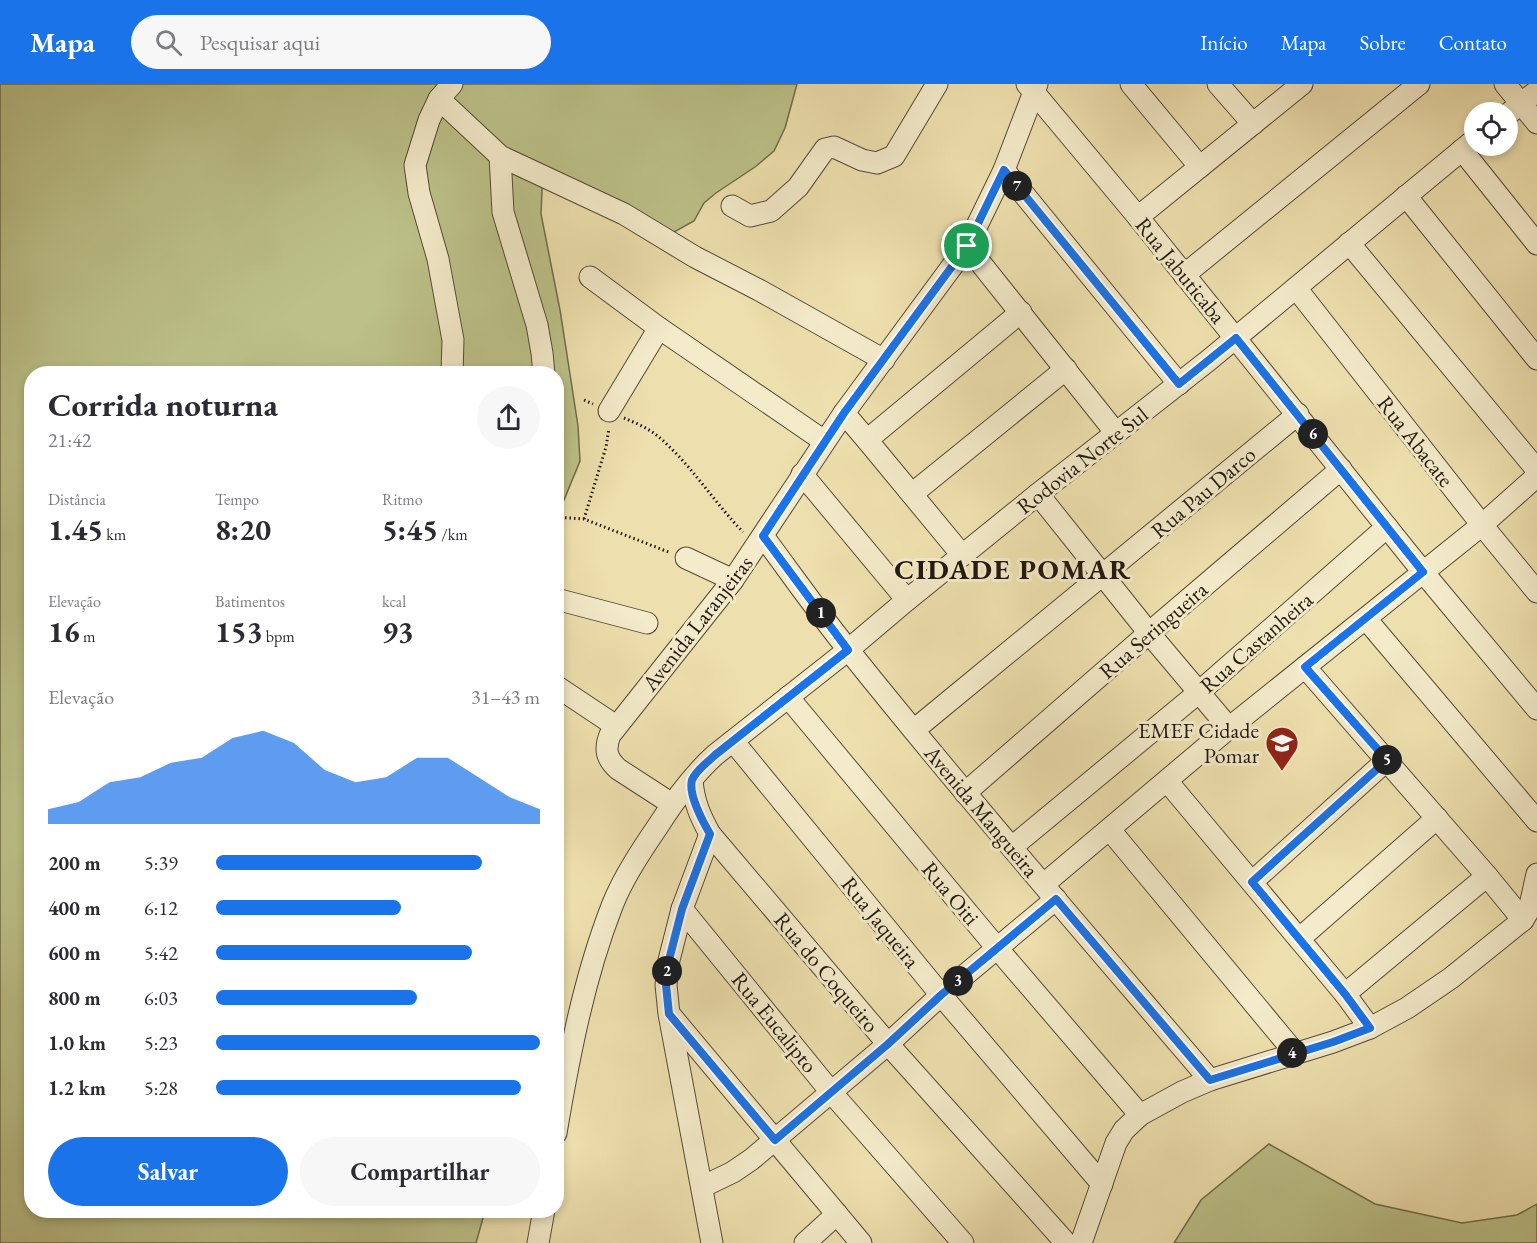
<!DOCTYPE html>
<html lang="pt">
<meta charset="utf-8">
<style>
body{margin:0;font-family:"EB Garamond",serif;background:#f7f7f7;color:#2b2b33;height:100vh;display:flex;flex-direction:column;font-size:22px;white-space:nowrap}
*{box-sizing:border-box;margin:0}
p{font-size:20px;color:#7c7c81}
.icon{flex:none;width:33px;height:33px;fill:none;stroke:currentColor;stroke-width:2;stroke-linecap:round;stroke-linejoin:round}
.map{position:relative;flex:1;overflow:hidden}
.panel{position:absolute;left:24px;top:282px;width:540px;height:852px;display:flex;flex-direction:column;background:#fff;border-radius:24px;box-shadow:0 3px 9px #0003}
.panel>*{flex:none}
.tools{position:absolute;left:1464px;top:18px;display:grid;gap:12px}
.tools a{display:grid;place-items:center;width:54px;height:54px;border-radius:50%;background:#fff;box-shadow:0 3px 9px #0003;font-size:30px}
.pin{position:absolute;display:grid;place-items:center;width:51px;height:51px;color:#fff;margin:-26px;border:3px solid #fff;border-radius:50%;box-shadow:0 2px 6px #0007}
.km{position:absolute;width:30px;height:30px;margin:-15px;border-radius:50%;background:#222;color:#fff;font-size:16px;line-height:30px;text-align:center}
.round{display:grid;place-items:center;flex:none;width:63px;height:63px;border-radius:32px;background:#f7f7f7}
.summary{display:flex;align-items:center;justify-content:space-between;height:102px;padding:0 24px}
h1{font-size:33px;font-weight:700;line-height:45px}
.metrics{display:grid;grid-template-columns:repeat(3,1fr);gap:9px;height:102px;padding:6px 24px}
.metrics div{display:grid;align-content:center}
.metrics b{font-size:30px;font-weight:700}
.metrics small{font-size:16px;font-weight:400}
.metrics p{font-size:16px}
.chart{height:168px;padding:12px 24px}
.chart p{display:flex;justify-content:space-between}
.chart svg{width:100%;height:108px;margin-top:6px;fill:#1a73e8;opacity:.7}
.action{display:flex;gap:12px;margin-top:auto;padding:12px 24px}
.action a{flex:1;height:69px;border-radius:36px;background:#1a73e8;color:#fff;font-size:24px;font-weight:700;line-height:69px;text-align:center}
.action a+a{background:#f7f7f7;color:#2b2b33}
ul{padding:0 24px;list-style:none;font-size:20px}
li{display:grid;grid-template-columns:96px 72px 1fr;align-items:center;height:45px}
li i{height:15px;border-radius:8px;background:#1a73e8}
header{display:flex;align-items:center;gap:36px;box-sizing:border-box;height:84px;padding:0 30px;background:#1a73e8;color:#fff}
header strong{font-size:28px}
nav{display:flex;gap:33px;margin-inline-start:auto;font-size:21px}
.search{width:420px;height:54px;background:#f7f7f7;display:flex;align-items:center;gap:15px;box-sizing:border-box;padding:0 21px;border-radius:33px;color:#7c7c81;font-size:22px}
.map>svg:first-child{display:block}
</style>
<header>
<strong>Mapa</strong>
<div class="search"><svg class="icon" aria-label="search" viewBox="0 0 24 24"><circle cx="10" cy="10" r="6"/><path d="M15 15l6 6"/></svg>Pesquisar aqui</div>
<nav><a>Início</a><a>Mapa</a><a>Sobre</a><a>Contato</a></nav>
</header>
<div class="map">
<svg width="1537" height="1159" viewBox="0 0 1537 1159">
<rect width="100%" height="100%" fill="#eee0ae"/>
<filter id="stains"><feTurbulence type="fractalNoise" baseFrequency=".00333" numOctaves="4"/><feColorMatrix values="0 0 0 0 .2 0 0 0 0 .09 0 0 0 0 .02 0 0 0 .5 -.17"/></filter>
<radialGradient id="worn" r=".72"><stop offset=".6" stop-color="#630" stop-opacity="0"/><stop offset="1" stop-color="#630" stop-opacity=".3"/></radialGradient>
<g fill="#bcc188" stroke="#6e6c4c" stroke-width="1.5">
<path d="M0,0H797L785,44L774,67L755,83L716,109L704,119L694,137L667,152L543,84L541,130L560,226L578,342L580,377L557,433L556,290H32V1126L485,1127L476,1159H0Z"/>
<path d="M556,522L563,567L557,603H556Z"/>
<path d="M1269,1060L1375,1120L1462,1139L1517,1131L1537,1120V1159H1174L1201,1116Z"/>
</g>
<g fill="none" stroke-linecap="round" stroke-linejoin="round">
<g stroke="#544a37" stroke-width="23">
<g id="minor">
<path d="M452,0L439,15L429,36L415,81L419,109L438,175L453,256L452,290"/>
<path d="M1027,0L1138,133L1423,488L1537,625"/>
<path d="M1131,0L1200,83"/>
<path d="M1218,0L1253,40"/>
<path d="M1505,0L1537,39"/>
<path d="M439,15L500,72L624,130L695,173L759,206L884,276"/>
<path d="M1508,30L1537,7"/>
<path d="M1462,66L1537,160"/>
<path d="M500,72L503,128L537,241L542,269L544,290"/>
<path d="M1004,86L1179,300"/>
<path d="M1406,112L1537,275"/>
<path d="M732,122L750,132L771,127L798,103L825,65L834,63L862,76L877,79L894,72L937,0"/>
<path d="M1138,133L1302,0"/>
<path d="M1349,159L1537,386"/>
<path d="M967,162L1116,349"/>
<path d="M1184,191L1419,0"/>
<path d="M590,193L659,244L824,357"/>
<path d="M1296,204L1482,441L1537,508"/>
<path d="M609,327L659,244"/>
<path d="M844,329L867,356L962,471"/>
<path d="M867,356L1021,228"/>
<path d="M802,390L907,516"/>
<path d="M912,410L1066,285"/>
<path d="M1038,410L1149,549L1229,644"/>
<path d="M763,452C792,491 820,531 850,568C967,714 1089,854 1210,996"/>
<path d="M686,474L733,496"/>
<path d="M556,515L647,539"/>
<path d="M1366,535L1537,737"/>
<path d="M1305,583L1487,792L1523,836"/>
<path d="M556,602L616,642"/>
<path d="M788,613L997,864L1140,1031"/>
<path d="M914,646L1298,330"/>
<path d="M733,657L941,911L1102,1100"/>
<path d="M692,697C694,718 700,732 710,750L888,960L1066,1159"/>
<path d="M1167,697L1345,910L1370,944"/>
<path d="M965,709L1149,549L1341,385"/>
<path d="M672,720L618,685C607,675 604,666 610,651L733,496L844,329L967,162L1004,86L1037,0"/>
<path d="M1110,746L1295,969"/>
<path d="M710,750L682,825L669,876L666,901L669,930L712,1159"/>
<path d="M1012,763L1198,609L1387,443"/>
<path d="M1252,798L1387,676"/>
<path d="M1044,800L1229,644L1482,441L1537,392"/>
<path d="M682,825L831,1008L963,1159"/>
<path d="M1299,855L1437,734"/>
<path d="M1345,910L1487,792"/>
<path d="M671,932L861,1159"/>
<path d="M556,1049C569,972 584,894 612,822C623,794 641,767 658,742C674,717 693,691 715,671L848,566L907,516L1038,410L1209,276L1474,56"/>
<path d="M702,1103L733,1088L752,1075L888,960L941,911L1056,815"/>
<path d="M538,1159L544,1126"/>
<path d="M805,1159L837,1130"/>
<path d="M1081,1159L1116,1059L1124,1046L1140,1031L1182,1008L1210,996L1333,958L1370,944L1407,924L1451,894L1523,836L1529,826L1537,790"/>
</g>
</g>
<g stroke="#20180f" stroke-width="3" stroke-dasharray="1.5 3" stroke-linecap="butt">
<path d="M584,316L593,320"/>
<path d="M624,334C636,339 650,345 660,354C692,382 714,418 743,448"/>
<path d="M556,433L584,435L671,469"/>
<path d="M584,435L606,363L609,344"/>
</g>
<use href="#minor" stroke="#f4ebca" stroke-width="21"/>
</g>
<g fill="none" stroke-linecap="round" stroke-linejoin="round">
<g stroke="#fff" stroke-width="12">
<path id="route" d="M1004,86L1179,300L1236,254L1423,488L1305,583L1387,676L1252,798L1345,910L1370,944L1333,958L1210,996L1056,815L941,911L888,960L775,1056L669,930L666,901L669,876L682,825L710,750C703,738 688,710 692,696C696,686 708,678 715,671L848,566L763,452L844,329L967,162Z"/>
</g>
<use href="#route" stroke="#1a73e8" stroke-width="8"/>
</g>
<defs>
<g id="school-pin" transform="scale(1.725)"><path d="M0 17L-7.5 6A9.5 9.5 0 1 1 7.5 6Z" fill="#8f2418" stroke="#f4ebca"/><path d="M0-5L7-2L0 1L-7-2ZM-4 1L0 2.5L4 1V4Q0 6-4 4Z" fill="#fff"/></g>
</defs>
<g fill-rule="evenodd">
<use href="#school-pin" x="1282" y="659"/>
</g>
<g text-anchor="middle" stroke-width="6" stroke-linejoin="round" paint-order="stroke">
<g font-size="22" fill="#20180f" stroke="#f4ebca">
<text transform="translate(1181 186) rotate(51)" y="8">Rua Jabuticaba</text>
<text transform="translate(1416 357) rotate(52)" y="8">Rua Abacate</text>
<text transform="translate(1082 376) rotate(-38)" y="8">Rodovia Norte Sul</text>
<text transform="translate(1203 408) rotate(-40)" y="8">Rua Pau Darco</text>
<text transform="translate(697 539) rotate(-52)" y="8">Avenida Laranjeiras</text>
<text transform="translate(1153 546) rotate(-41)" y="8">Rua Seringueira</text>
<text transform="translate(1256 558) rotate(-41)" y="8">Rua Castanheira</text>
<text transform="translate(982 727) rotate(50)" y="8">Avenida Mangueira</text>
<text transform="translate(951 809) rotate(50)" y="8">Rua Oiti</text>
<text transform="translate(881 838) rotate(51)" y="8">Rua Jaqueira</text>
<text transform="translate(827 888) rotate(50)" y="8">Rua do Coqueiro</text>
<text transform="translate(775 938) rotate(51)" y="8">Rua Eucalipto</text>
</g>
<g font-size="22" fill="#20180f" stroke="#f4ebca" text-anchor="end">
<text x="1259" y="654">EMEF Cidade<tspan x="1259" dy="25">Pomar</tspan></text>
</g>
<g font-size="28" font-weight="bold" letter-spacing="1.5" fill="#20180f" stroke="#f4ebca">
<text x="1013" y="495">CIDADE POMAR</text>
</g>
</g>
<rect width="100%" height="100%" filter="url(#stains)"/>
<rect width="100%" height="100%" fill="url(#worn)"/>
</svg>
<div class="tools">
<a><svg class="icon" aria-label="locate" viewBox="0 0 24 24"><circle cx="12" cy="12" r="6"/><path d="M12 2v4M12 18v4M2 12h4M18 12h4"/></svg></a>
</div>
<div class="pin" style="left:967px;top:162px;background:#1e9e55"><svg class="icon" aria-label="arrive" viewBox="0 0 24 24"><path d="M6 21V4h12l-3 4 3 4H6"/></svg></div>
<b class="km" style="left:821px;top:529px">1</b>
<b class="km" style="left:667px;top:887px">2</b>
<b class="km" style="left:958px;top:897px">3</b>
<b class="km" style="left:1292px;top:969px">4</b>
<b class="km" style="left:1387px;top:676px">5</b>
<b class="km" style="left:1313px;top:350px">6</b>
<b class="km" style="left:1017px;top:102px">7</b>
<section class="panel">
<div class="summary"><div><h1>Corrida noturna</h1><p>21:42</p></div><a class="round"><svg class="icon" aria-label="share" viewBox="0 0 24 24"><path d="M12 15V3M7 8l5-5 5 5M5 13v7h14v-7"/></svg></a></div>
<div class="metrics">
<div><p>Distância</p><b>1.45<small> km</small></b></div>
<div><p>Tempo</p><b>8:20</b></div>
<div><p>Ritmo</p><b>5:45<small> /km</small></b></div>
</div>
<div class="metrics">
<div><p>Elevação</p><b>16<small> m</small></b></div>
<div><p>Batimentos</p><b>153<small> bpm</small></b></div>
<div><p>kcal</p><b>93</b></div>
</div>
<div class="chart"><p><span>Elevação</span>31–43 m</p>
<svg viewBox="0 0 160 44" preserveAspectRatio="none"><path d="M0 44V38L10 35L20 27L30 25L40 19L50 17L60 9L70 6L80 11L90 22L100 27L110 25L120 17L130 17L140 25L150 33L160 38V44z"/></svg>
</div>
<ul>
<li><b>200 m</b>5:39<i style="width:82%"></i></li>
<li><b>400 m</b>6:12<i style="width:57%"></i></li>
<li><b>600 m</b>5:42<i style="width:79%"></i></li>
<li><b>800 m</b>6:03<i style="width:62%"></i></li>
<li><b>1.0 km</b>5:23<i style="width:100%"></i></li>
<li><b>1.2 km</b>5:28<i style="width:94%"></i></li>
</ul>
<div class="action"><a>Salvar</a><a>Compartilhar</a></div>
</section>
</div>
